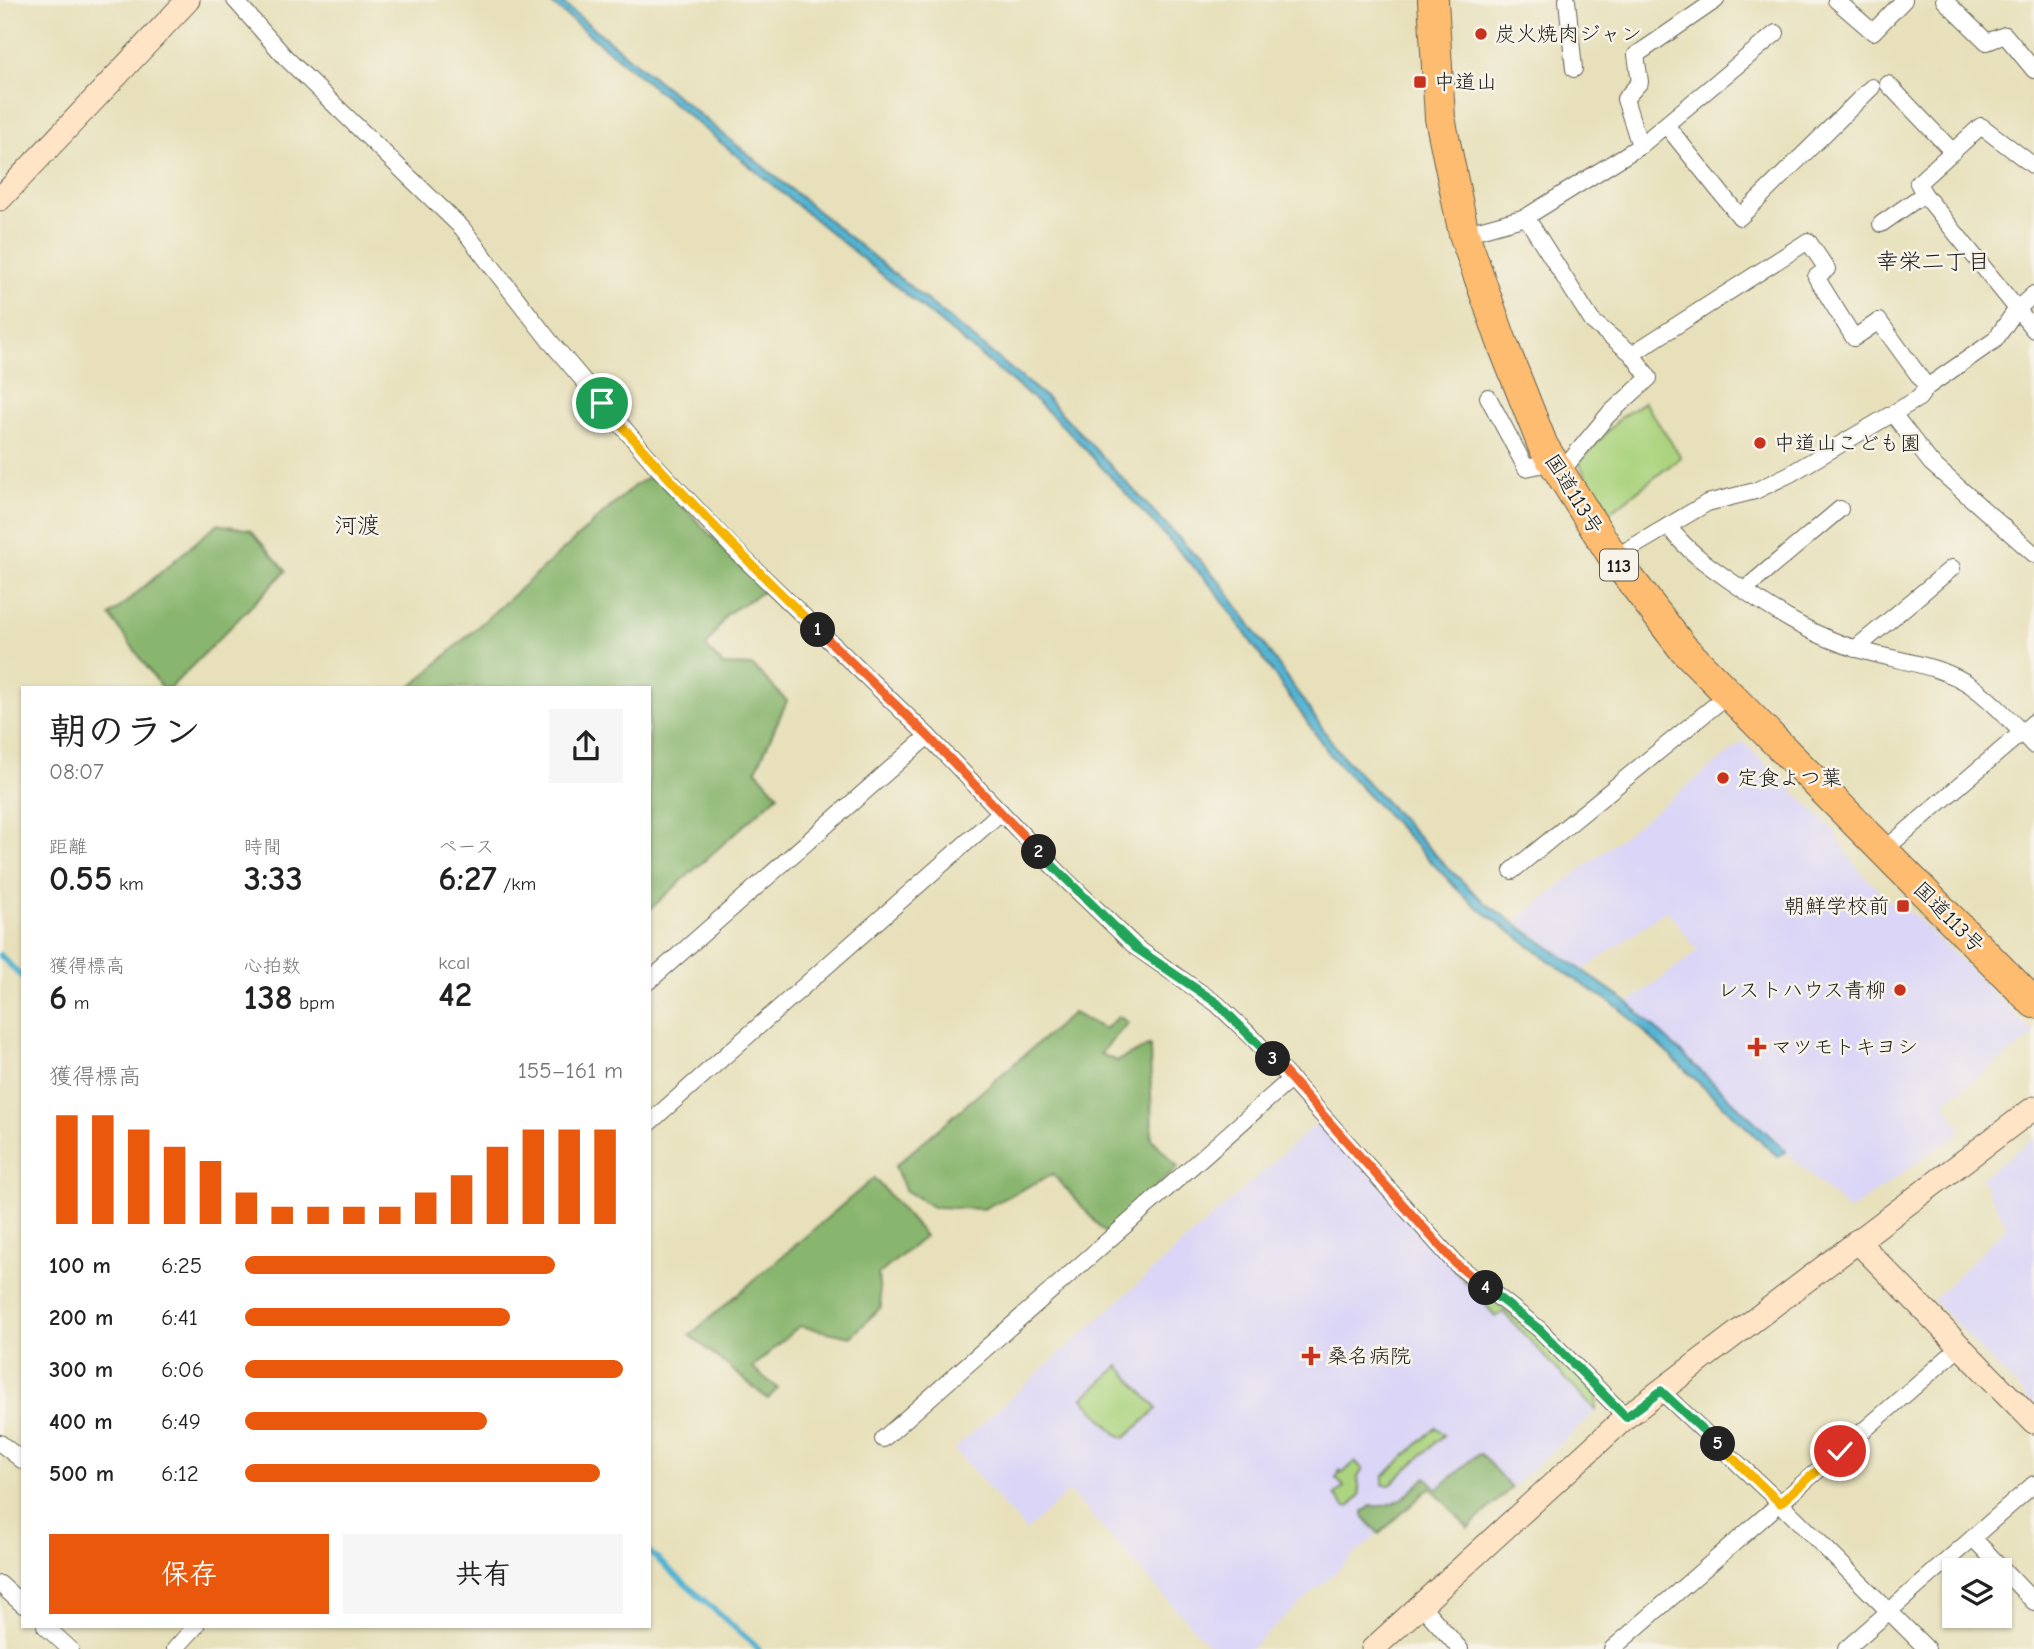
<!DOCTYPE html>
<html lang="ja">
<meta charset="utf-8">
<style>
body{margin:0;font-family:"Comic Neue","Klee One",sans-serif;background:#f6f6f6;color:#222;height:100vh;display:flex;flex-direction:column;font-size:26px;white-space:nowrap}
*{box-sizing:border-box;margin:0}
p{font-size:23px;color:#767676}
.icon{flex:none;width:38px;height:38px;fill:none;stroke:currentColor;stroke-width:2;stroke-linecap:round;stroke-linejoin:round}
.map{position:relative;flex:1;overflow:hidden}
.panel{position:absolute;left:21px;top:686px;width:630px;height:942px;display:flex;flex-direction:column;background:#fff;border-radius:0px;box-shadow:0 2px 5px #0004}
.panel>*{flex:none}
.fabs{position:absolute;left:1942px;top:1558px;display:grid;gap:14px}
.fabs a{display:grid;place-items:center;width:70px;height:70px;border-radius:0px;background:#fff;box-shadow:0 2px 5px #0004;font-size:35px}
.pin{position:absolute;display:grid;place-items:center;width:60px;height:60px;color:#fff;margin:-30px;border:4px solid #fff;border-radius:50%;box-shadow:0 2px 7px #0007}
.km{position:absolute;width:35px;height:35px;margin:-18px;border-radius:50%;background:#222;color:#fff;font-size:19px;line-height:35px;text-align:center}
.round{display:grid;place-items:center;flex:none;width:74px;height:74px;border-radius:0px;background:#f6f6f6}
.head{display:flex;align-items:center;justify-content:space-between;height:119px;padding:0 28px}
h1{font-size:38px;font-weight:700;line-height:52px}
.metrics{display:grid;grid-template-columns:repeat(3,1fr);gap:10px;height:119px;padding:7px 28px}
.metrics div{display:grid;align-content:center}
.metrics b{font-size:35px;font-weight:700}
.metrics small{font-size:19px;font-weight:400}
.metrics p{font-size:19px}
.chart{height:196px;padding:14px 28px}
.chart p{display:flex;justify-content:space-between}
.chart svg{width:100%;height:126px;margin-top:7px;stroke:#ea580c;stroke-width:6}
.button{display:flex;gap:14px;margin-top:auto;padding:14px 28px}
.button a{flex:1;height:80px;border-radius:0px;background:#ea580c;color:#fff;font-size:28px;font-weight:700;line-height:80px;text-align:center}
.button a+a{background:#f6f6f6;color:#222}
ul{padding:0 28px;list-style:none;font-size:23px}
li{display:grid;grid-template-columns:112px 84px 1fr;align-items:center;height:52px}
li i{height:18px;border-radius:9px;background:#ea580c}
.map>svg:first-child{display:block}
</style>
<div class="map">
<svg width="2034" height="1649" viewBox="0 0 2034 1649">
<rect width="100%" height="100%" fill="#f7f3e8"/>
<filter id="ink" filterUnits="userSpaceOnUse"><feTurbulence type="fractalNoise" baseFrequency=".0143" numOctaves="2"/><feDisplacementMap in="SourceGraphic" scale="14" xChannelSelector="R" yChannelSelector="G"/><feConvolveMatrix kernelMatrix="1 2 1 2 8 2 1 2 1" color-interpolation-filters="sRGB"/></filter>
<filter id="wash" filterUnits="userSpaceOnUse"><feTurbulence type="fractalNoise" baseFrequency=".00686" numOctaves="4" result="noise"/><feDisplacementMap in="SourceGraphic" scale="28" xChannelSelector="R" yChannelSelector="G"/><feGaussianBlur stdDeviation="1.57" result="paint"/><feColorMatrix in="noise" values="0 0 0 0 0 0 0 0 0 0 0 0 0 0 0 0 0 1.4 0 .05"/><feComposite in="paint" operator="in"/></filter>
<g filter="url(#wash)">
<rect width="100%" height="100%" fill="#e7e0ba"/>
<g fill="#dbd6f7">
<path d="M1743,742L1838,834L1837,837L1857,868L1890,902L1914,915L2034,1033V1036L1945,1101L1961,1131L1849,1211L1627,1004L1698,951L1667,910L1584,970L1515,921Z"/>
<path d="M1319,1121L1597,1395L1596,1411L1468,1528L1430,1487L1250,1649H1212L1069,1491L1026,1531L954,1449Z"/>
<path d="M2034,1138V1405L1933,1300L2007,1226L1981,1178Z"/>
</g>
<g fill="#acd47f" stroke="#64784e" stroke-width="2">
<path d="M1644,402L1681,457L1609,513L1592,489L1579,462L1621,417Z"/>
<path d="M1452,1267L1534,1333L1597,1395L1596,1411L1503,1312L1496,1317Z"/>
<path d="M1119,1366L1157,1409L1125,1438L1115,1433L1083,1398Z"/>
<path d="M1436,1427L1444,1435L1390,1485H1383V1477Z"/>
<path d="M1355,1462L1363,1469L1358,1477L1360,1496L1349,1507H1345L1335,1495L1344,1487L1336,1478L1340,1474L1338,1472L1340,1470L1343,1473Z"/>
</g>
<g fill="#89b66e" stroke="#526945" stroke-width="2">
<path d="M653,475L764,591L727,614L706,647L723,665L753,666L787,701L756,770L778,795L649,910V688H410L635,485Z"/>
<path d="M217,524L250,530L286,571L183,675L170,688H162L110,616Z"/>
<path d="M1073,1013L1104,1029L1119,1016L1128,1023L1100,1054L1117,1061L1150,1045L1152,1139L1178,1167L1106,1234L1053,1174L983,1209L933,1207L905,1190L895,1166Z"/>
<path d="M874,1178L925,1236L878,1275L881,1307L851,1337L799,1326L752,1368L778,1388L768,1399L690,1335Z"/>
<path d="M1481,1454L1511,1488L1468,1528L1431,1487L1379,1534L1363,1516V1512L1371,1506C1396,1509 1409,1493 1426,1477L1438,1489L1475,1456Z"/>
</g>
<path fill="#53b3d2" stroke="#386877" stroke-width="2" d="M547,0H559L1049,400L1221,583L1339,752L1444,864L1483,901L1626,1001L1786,1151L1778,1157L1619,1008L1573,978L1477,907L1460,892L1331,756L1214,589L1073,436L1042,406Z"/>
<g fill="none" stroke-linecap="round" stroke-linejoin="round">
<g stroke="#53b3d2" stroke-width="6">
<path d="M0,955L23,978"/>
<path d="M649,1552L759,1649"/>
</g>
</g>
</g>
<g filter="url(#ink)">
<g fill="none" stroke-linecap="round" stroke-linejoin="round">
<g stroke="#636153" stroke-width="18">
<g id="street">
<path d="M235,0L286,58L462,228L549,340L656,466L732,547L928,736L1066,880L1137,948L1217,1004L1253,1038L1455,1263L1539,1329L1626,1417"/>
<path d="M1567,0L1574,69"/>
<path d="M1836,0L1873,32L1904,0"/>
<path d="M1944,0L1987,42L2005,35L2034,70"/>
<path d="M1888,84L1953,152"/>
<path d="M1666,125L1740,217L1872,87"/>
<path d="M1640,146L1625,99L1640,82L1636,55L1716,0"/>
<path d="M2034,166L1981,126L1918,183L1924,194L2034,330"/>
<path d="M1526,217L1592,321L1632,354"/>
<path d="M1881,224L1924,194"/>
<path d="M1464,234L1526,217L1640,146L1776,33"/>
<path d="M1488,397L1526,468L1553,462"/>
<path d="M1893,414L1931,463L2034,554"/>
<path d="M1560,473L1608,415L1649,378L1632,354L1808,241L1827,269L1816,277L1854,338L1879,321L1927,387"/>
<path d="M1668,526C1691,556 1715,570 1745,591C1780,615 1816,637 1857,649C1894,661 1941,664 1973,687C1995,703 2016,726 2034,746"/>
<path d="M1614,558L1707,503L1755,491L1790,474L1919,398L1927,387L1995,340L2016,310L2034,294"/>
<path d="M1744,590L1840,509"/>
<path d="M1855,649L1952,568"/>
<path d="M1883,851L2034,722"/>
<path d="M1512,871L1729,694"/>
<path d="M649,981L928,736"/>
<path d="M649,1123L1001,812"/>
<path d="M1661,1391L1780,1503L1927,1649"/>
<path d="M883,1439L1291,1079"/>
<path d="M0,1443L23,1461"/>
<path d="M1973,1538L2034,1602"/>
<path d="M0,1584L23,1605"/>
<path d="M1421,1605L1460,1649"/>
<path d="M45,1626L70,1649"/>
<path d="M175,1649L196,1626"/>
<path d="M1612,1649L1960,1347"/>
<path d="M1846,1649L2034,1484"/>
</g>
</g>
<g stroke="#636153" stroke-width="25">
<g id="secondary">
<path d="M0,199L188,0"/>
<path d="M1857,1241L2034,1422"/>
<path d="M1373,1649L1626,1417L2034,1108"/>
</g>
</g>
<g stroke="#636153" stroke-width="32">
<path id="highway" d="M1433,0L1440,118L1464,234L1503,345L1543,446L1614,558L1682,647L2034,1003"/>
</g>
<use href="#street" stroke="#fff" stroke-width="16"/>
<use href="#secondary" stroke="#ffe4c6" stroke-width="23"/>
<use href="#highway" stroke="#febc70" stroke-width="30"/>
</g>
</g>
<g fill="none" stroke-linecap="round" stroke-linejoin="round" filter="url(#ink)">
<g stroke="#fff" stroke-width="14">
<path id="split-1" d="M602,403C670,483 743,557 818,630"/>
</g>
<g stroke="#fff" stroke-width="14">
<path id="split-2" d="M818,630L928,736L1039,852"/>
</g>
<g stroke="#fff" stroke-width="14">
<path id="split-3" d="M1039,852L1136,948L1217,1003L1273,1059"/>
</g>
<g stroke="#fff" stroke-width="14">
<path id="split-4" d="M1273,1059L1455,1263L1486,1288"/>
</g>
<g stroke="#fff" stroke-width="14">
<path id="split-5" d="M1486,1288L1539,1329L1626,1417L1661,1391L1718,1444"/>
</g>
<g stroke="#fff" stroke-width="14">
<path id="split-6" d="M1718,1444L1780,1503L1840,1451"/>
</g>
<use href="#split-1" stroke="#f5b400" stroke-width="9"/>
<use href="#split-2" stroke="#f0652b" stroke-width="9"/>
<use href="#split-3" stroke="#22a559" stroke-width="9"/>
<use href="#split-4" stroke="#f0652b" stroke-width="9"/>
<use href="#split-5" stroke="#22a559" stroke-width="9"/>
<use href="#split-6" stroke="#f5b400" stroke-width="9"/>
</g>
<g fill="#c8321e" stroke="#f7f3e8" stroke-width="2.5">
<circle cx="1481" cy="34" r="7"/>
<rect x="1413" y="75" width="14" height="14" rx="3.5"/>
<circle cx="1760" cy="443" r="7"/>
<circle cx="1723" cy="778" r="7"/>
<rect x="1896" y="899" width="14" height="14" rx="3.5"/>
<circle cx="1900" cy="990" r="7"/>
<path d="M1753.5 1036.5h7v7h7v7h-7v7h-7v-7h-7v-7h7z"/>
<path d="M1307.5 1345.5h7v7h7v7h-7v7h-7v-7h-7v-7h7z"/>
</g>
<g text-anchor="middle" stroke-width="5" stroke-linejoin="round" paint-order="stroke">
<rect fill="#f7f3e8" stroke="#5e5c59" stroke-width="2" x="1600" y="549.5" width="38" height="31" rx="5"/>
<g font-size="19" font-weight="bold" fill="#1c1c1c">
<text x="1619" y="572">113</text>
</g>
<g font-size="21" fill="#1c1c1c" stroke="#f7f3e8" text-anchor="start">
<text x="1495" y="41">炭火焼肉ジャン</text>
<text x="1434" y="89">中道山</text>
<text x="1774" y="450">中道山こども園</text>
<text x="1737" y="785">定食よつ葉</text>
<text x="1889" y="913" text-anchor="end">朝鮮学校前</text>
<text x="1886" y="997" text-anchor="end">レストハウス青柳</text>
<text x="1771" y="1054">マツモトキヨシ</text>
<text x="1327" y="1363">桑名病院</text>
</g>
<g font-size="21" fill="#1c1c1c" stroke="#f7f3e8">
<text transform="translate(1574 494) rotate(58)" y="7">国道113号</text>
<text transform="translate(1949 917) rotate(45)" y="7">国道113号</text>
</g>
<g font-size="23" fill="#1c1c1c" stroke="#f7f3e8">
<text x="1933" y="269">幸栄二丁目</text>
<text x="357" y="533">河渡</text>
</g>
</g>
</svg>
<div class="fabs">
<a><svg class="icon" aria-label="layers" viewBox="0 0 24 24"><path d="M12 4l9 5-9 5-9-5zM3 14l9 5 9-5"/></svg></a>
</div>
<div class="pin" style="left:602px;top:403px;background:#1e9e55"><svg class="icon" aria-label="arrive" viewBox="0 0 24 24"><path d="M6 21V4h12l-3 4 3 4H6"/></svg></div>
<div class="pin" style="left:1840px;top:1451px;background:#d93025"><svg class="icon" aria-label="check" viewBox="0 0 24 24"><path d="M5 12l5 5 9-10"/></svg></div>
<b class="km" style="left:818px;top:630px">1</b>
<b class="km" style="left:1039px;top:852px">2</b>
<b class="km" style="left:1273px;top:1059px">3</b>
<b class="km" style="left:1486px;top:1288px">4</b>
<b class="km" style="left:1718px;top:1444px">5</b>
<section class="panel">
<div class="head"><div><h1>朝のラン</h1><p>08:07</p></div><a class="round"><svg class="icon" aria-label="share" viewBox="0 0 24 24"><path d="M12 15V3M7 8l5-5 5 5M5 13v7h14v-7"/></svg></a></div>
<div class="metrics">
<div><p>距離</p><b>0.55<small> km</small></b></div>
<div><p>時間</p><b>3:33</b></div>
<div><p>ペース</p><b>6:27<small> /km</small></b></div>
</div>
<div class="metrics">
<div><p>獲得標高</p><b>6<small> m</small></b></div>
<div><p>心拍数</p><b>138<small> bpm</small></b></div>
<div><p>kcal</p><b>42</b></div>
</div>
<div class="chart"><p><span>獲得標高</span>155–161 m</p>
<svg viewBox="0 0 160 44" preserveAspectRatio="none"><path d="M5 44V6M15 44V6M25 44V11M35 44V17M45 44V22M55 44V33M65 44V38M75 44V38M85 44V38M95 44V38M105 44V33M115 44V27M125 44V17M135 44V11M145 44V11M155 44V11"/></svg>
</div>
<ul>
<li><b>100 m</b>6:25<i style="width:82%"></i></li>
<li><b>200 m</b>6:41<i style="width:70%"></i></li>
<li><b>300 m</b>6:06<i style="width:100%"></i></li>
<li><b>400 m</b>6:49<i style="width:64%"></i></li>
<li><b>500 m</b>6:12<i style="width:94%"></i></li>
</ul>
<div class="button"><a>保存</a><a>共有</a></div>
</section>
</div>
